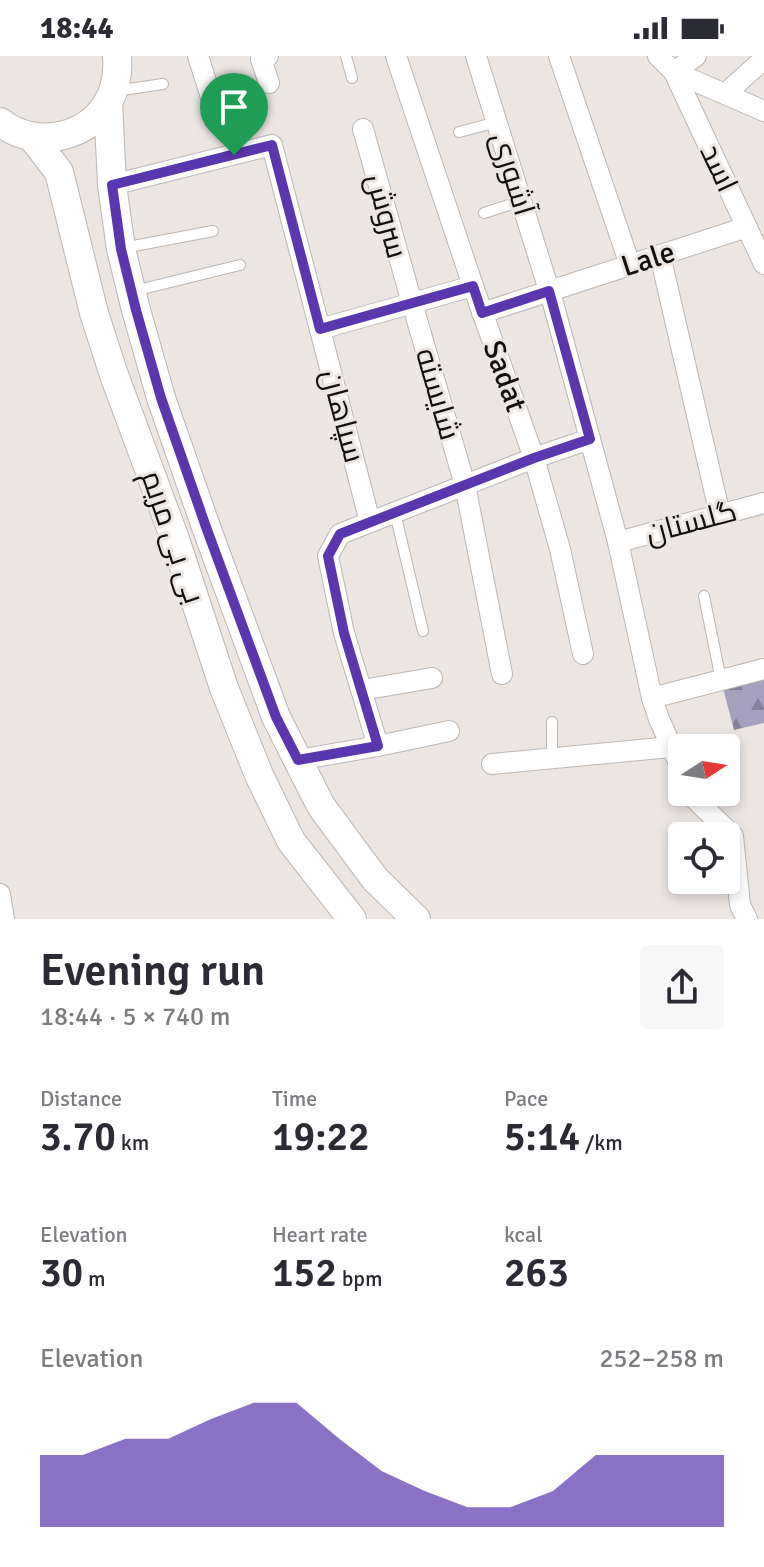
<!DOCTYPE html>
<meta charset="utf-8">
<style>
body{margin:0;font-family:Signika,Cairo,sans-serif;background:#f7f7f7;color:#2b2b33;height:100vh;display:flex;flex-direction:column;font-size:30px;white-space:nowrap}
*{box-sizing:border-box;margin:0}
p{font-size:26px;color:#7c7c81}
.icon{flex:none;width:44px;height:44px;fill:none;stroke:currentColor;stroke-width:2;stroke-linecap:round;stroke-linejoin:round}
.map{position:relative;height:863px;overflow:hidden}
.side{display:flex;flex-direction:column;background:#fff;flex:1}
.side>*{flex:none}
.needle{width:52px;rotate:78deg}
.buttons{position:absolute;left:668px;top:678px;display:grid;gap:16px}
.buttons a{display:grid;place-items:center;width:72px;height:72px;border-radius:8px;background:#fff;box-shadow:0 4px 12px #0003;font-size:40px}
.pin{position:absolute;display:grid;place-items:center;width:68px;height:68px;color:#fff;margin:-82px -34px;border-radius:50% 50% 50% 0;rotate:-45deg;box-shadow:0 0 8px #0007}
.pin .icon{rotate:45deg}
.round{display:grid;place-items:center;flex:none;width:84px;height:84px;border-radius:8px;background:#f7f7f7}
.summary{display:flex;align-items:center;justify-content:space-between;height:136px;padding:0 40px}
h1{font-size:44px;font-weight:600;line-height:60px}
.metrics{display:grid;grid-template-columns:repeat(3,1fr);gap:12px;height:136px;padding:8px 40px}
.metrics div{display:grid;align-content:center}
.metrics b{font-size:40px;font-weight:600}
.metrics small{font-size:22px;font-weight:400}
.metrics p{font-size:22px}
.chart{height:224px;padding:16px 40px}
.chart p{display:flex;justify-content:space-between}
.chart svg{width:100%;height:144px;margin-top:8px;fill:#5b37af;opacity:.7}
.status{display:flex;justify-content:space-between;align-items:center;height:56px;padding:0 40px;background:#fff;direction:ltr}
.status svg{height:22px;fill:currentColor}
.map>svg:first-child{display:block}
</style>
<div class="status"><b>18:44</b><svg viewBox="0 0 49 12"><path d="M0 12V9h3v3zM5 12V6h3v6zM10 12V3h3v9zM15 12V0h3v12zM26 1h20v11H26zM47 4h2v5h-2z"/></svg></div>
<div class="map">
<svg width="764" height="863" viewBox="0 0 764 863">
<defs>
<pattern id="forest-firs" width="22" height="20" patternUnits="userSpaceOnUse" patternTransform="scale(2)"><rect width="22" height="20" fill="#a4a0be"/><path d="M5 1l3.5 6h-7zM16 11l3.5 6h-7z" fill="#848199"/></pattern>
</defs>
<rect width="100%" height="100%" fill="#ede7e3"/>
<path fill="url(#forest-firs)" d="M764,621V667L734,674L723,632Z"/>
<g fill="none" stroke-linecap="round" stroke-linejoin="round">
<g stroke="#bcb7b3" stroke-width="12">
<g id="lane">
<path d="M346,0L352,22"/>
<path d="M115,35L163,28"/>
<path d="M459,76L497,66"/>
<path d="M484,157L521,145"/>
<path d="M123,192L213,175"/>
<path d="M134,235L240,209"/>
<path d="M395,457L423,575"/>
<path d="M704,540L721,624"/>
<path d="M552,702V666"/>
</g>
</g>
<g stroke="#bcb7b3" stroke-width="22">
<g id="street">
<path d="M198,0L216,57"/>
<path d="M268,0L261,3L269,27"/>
<path d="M396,0L473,230L534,402L560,493L583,598"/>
<path d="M476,0L553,247L618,486L652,642L659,663L682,714"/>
<path d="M559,0L630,209"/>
<path d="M658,0L674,16L764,55"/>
<path d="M696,0L674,16L764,208"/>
<path d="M725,38L764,3"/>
<path d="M363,73L412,247L465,429L502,618"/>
<path d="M112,129L272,89L370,466"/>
<path d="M660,199L720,459"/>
<path d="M482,257L747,171"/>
<path d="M320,273L473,230"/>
<path d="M618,486L764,447"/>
<path d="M362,634L432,622"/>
<path d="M652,642L764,613"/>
<path d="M449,675L378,690L344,577L328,500L340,478L534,402L590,383"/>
<path d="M298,704L378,690"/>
<path d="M492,708L671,691"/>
<path d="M692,736L696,744L733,780L740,849L747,863"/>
<path d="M0,838L4,863"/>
</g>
</g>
<g stroke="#bcb7b3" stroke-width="30">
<g id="secondary">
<path d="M108,46L112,129L121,193L136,254L161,342L206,471L276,661L321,750L375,823L416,863"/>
<path d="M0,66C36,95 94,82 112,38C117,25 118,13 117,0"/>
<path d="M32,81L59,116L94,257L114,319L175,483L224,632L259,719L291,785L352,863"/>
</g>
</g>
<use href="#lane" stroke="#fff" stroke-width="10"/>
<use href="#street" stroke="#fff" stroke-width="20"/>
<use href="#secondary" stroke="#fff" stroke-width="28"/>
</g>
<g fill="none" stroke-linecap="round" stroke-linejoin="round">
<g stroke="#fff" stroke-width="16">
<path id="route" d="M272,89L320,273L473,230L482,257L549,235L590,383L534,402L340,478L328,500L344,577L378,690L298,704L276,661L206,471L161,342L136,254L121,193L112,129Z"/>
</g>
<use href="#route" stroke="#5b37af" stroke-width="10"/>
</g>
<g text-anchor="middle" stroke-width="6" stroke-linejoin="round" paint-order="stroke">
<g font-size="30" fill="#12100f" stroke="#ede7e3">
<text transform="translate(719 112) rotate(65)" y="10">اسد</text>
<text transform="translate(513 118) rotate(73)" y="10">آشوری</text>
<text transform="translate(387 160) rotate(75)" y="10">سروش</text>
<text transform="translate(648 203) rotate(-18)" y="10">Lale</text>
<text transform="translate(505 320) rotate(70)" y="10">Sadat</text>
<text transform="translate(438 338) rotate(74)" y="10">شایسته</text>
<text transform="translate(343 360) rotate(75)" y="10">سپاهان</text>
<text transform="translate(691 466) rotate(-15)" y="10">گلستان</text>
<text transform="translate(173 481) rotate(71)" y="10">بی بی مریم</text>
</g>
</g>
</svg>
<div class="buttons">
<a><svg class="needle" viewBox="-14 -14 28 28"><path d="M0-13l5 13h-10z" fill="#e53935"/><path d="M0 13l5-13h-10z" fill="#7c7c81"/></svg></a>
<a><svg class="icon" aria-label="locate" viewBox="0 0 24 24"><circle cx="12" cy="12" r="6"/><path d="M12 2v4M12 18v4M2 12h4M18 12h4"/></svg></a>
</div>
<div class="pin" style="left:234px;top:99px;background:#1e9e55"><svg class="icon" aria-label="arrive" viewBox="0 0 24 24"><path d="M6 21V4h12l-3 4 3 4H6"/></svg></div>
</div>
<section class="side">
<div class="summary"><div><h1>Evening run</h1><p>18:44 · 5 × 740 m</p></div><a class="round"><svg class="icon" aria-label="share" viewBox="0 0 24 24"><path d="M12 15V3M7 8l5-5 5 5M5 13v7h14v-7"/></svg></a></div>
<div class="metrics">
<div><p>Distance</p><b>3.70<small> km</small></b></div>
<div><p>Time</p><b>19:22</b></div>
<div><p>Pace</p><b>5:14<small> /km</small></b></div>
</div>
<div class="metrics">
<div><p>Elevation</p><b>30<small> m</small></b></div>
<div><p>Heart rate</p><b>152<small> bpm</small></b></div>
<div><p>kcal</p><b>263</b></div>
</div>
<div class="chart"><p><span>Elevation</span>252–258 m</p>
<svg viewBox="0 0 160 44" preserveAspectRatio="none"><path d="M0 44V22L10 22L20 17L30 17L40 11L50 6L60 6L70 17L80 27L90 33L100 38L110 38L120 33L130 22L140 22L150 22L160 22V44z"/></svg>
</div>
</section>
